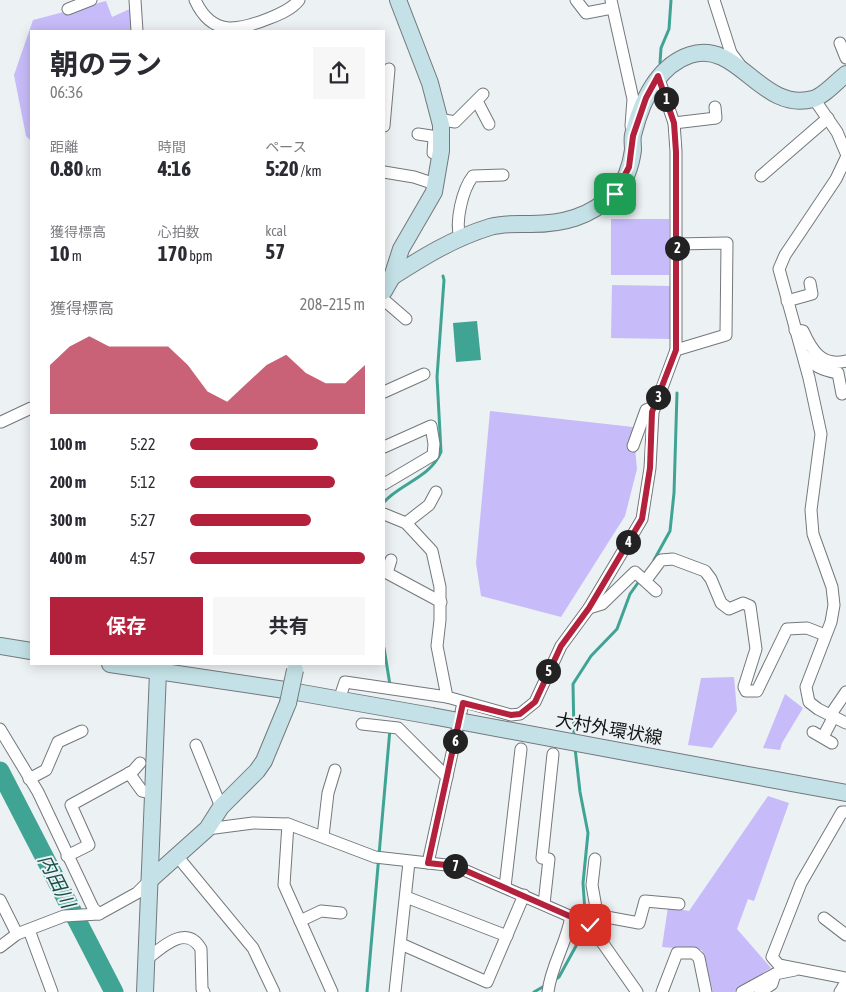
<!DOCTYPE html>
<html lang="ja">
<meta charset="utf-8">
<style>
body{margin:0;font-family:"Asap Condensed","Noto Sans JP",sans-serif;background:#f7f7f7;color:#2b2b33;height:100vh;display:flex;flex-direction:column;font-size:19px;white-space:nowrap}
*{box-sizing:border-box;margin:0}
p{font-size:16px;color:#7c7c81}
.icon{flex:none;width:28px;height:28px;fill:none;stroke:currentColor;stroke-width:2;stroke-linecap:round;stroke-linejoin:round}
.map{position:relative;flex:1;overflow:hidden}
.sheet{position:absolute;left:30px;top:30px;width:355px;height:635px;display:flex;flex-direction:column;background:#fff;border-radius:0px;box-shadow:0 2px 12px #0003}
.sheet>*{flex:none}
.pin{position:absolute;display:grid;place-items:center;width:42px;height:42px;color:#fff;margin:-21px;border-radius:10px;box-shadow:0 2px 8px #0006}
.km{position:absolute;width:25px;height:25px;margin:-12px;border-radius:50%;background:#222;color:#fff;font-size:14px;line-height:25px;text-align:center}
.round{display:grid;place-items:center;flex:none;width:52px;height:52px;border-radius:0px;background:#f7f7f7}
.overview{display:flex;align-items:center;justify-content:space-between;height:85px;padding:0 20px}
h1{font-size:28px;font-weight:700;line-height:38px}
.figures{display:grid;grid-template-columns:repeat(3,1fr);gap:8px;height:85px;padding:5px 20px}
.figures div{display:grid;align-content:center}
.figures b{font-size:21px;font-weight:700}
.figures small{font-size:14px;font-weight:400}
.figures p{font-size:14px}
.chart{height:140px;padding:10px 20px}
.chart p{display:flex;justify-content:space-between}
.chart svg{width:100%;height:90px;margin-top:5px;fill:#b3213d;opacity:.7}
.button{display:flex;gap:10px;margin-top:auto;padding:10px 20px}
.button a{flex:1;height:58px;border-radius:0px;background:#b3213d;color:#fff;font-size:20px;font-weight:700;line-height:58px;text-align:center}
.button a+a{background:#f7f7f7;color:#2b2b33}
ul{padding:0 20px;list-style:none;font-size:16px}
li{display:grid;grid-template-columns:80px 60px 1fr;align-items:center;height:38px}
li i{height:12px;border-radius:6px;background:#b3213d}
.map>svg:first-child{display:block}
</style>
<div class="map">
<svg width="846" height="992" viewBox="0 0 846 992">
<rect width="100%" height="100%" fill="#ecf1f4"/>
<g fill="#c7bcf9">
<path d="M106,1L112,17L132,8L134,31H31V141L26,136L14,75L33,20Z"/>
<rect x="611" y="219" width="58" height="56"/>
<path d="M612,285L671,286L670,339L611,338Z"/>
<path d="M490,411L633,427L629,446L635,448L637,469L625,516L561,617L481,596L476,563Z"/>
<path d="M734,677L737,711L712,748L688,745L701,678Z"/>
<path d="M785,694L803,708L782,743L780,750L763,748Z"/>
<path d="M768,796L789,803L754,901L748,899L737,929L771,968L734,992H713L702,950L662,947L668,907L689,911Z"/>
</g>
<path fill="#40a495" d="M477,321L481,360L456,362L453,323Z"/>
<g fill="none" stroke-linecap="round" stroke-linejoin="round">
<g stroke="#40a495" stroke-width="3">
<path d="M660,63L661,48L669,29L671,0"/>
<path d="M384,502C401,483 430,478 441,452L437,377L444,280L443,276"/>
<path d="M654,560L670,531L674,493L677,393"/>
<path d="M384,648L390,685"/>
<path d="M574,736L573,684L591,656L617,629L630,594L640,580"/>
<path d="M553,981L559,977L576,946L585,912L583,883L588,833L580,792L575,748"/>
<path d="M367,992L390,729"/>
<path d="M534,992L546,985"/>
</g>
<path stroke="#40a495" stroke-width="19" d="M0,771L114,992"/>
<g stroke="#74787b" stroke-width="13">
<g id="street">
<path d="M135,0L137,31"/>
<path d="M195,0C212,37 238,31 270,18C280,14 292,9 299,0"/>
<path d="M576,0L586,13L612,8"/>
<path d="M611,0L633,99L631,126"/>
<path d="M714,0L731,53L740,65"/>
<path d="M68,9L91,0"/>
<path d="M840,43L846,58"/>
<path d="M814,99L837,132L846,153"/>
<path d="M477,101L489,124"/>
<path d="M439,119L455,122L483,94"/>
<path d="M674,123L716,118L715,107"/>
<path d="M384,126L389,69"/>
<path d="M418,134L431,136L434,139L433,153"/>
<path d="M846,158L836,179L785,255L779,269L809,378L821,434L811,510L813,534L832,587L834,605L831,622L806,687L809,702L818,709L846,723"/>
<path d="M384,172L414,177L435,184"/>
<path d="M761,176L828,118"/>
<path d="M460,238C455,222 462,190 473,176L503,175"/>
<path d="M384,300L406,319"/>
<path d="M787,301L812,294L810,283"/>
<path d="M795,330L803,331C812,351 822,367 846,361"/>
<path d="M676,350L726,335L727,243L677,244"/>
<path d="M803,354C813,366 822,370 838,373L842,394"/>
<path d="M384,392L424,374"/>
<path d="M1,422L31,408"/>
<path d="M633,446L646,410L655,406"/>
<path d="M384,447L431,426L434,444L433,455L384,484"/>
<path d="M384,514L406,523L432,551L440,587V620L437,646L447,697"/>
<path d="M406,523L429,505L436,492"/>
<path d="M391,560L387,573L441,602"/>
<path d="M646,580L661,560L673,559L705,571L711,579L721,603L729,609L743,603L750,606L756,649L744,687L746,691H757L787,629L807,628L825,635"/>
<path d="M589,608L602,604L635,572L656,591"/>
<path d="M339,700L345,682L447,697L511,715L520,714L535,702L561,646L589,608L642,519L650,468L653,412L676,350V151L674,123L658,76"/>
<path d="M831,714L846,692"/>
<path d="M362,724L398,728L447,777"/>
<path d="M0,729L38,792L93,908L99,914"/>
<path d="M813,732L832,743"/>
<path d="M823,737L834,716"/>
<path d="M196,745L221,807"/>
<path d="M129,773L142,791L153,793"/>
<path d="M29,779L46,770L58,742L82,731"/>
<path d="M846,812H842L801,883L772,957L779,965L846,978"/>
<path d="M288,824L284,885L332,992"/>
<path d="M207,829L253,823L288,824L375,857L455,866L590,925L637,992"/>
<path d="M323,836L328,793L335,770"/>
<path d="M67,856L89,845L71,805L133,771L140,763"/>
<path d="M177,856L253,948L274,992"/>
<path d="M595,859L592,885L598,919"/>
<path d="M428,863L463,703"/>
<path d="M505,887L521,749"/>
<path d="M406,897L507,936"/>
<path d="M0,900L17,934"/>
<path d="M544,904L549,859L542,858L553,754"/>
<path d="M824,918L846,935"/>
<path d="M300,921L321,911L341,913"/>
<path d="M590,925L601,916L639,923L645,901L679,904"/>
<path d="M29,930L52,992"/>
<path d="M401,944L487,982L524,895"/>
<path d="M0,947L17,934L64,916L99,914L137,893L150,880"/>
<path d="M146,960C161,948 186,923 201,949L202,989L204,992"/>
<path d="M395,992L409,862"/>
<path d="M548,992C551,965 567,943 571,916"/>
<path d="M662,992L677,953H694L699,958L706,992"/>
<path d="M742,992L775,974L795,970"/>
<path d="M760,992L772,984L775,974"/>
<path d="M840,992L846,982"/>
</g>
</g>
<g stroke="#74787b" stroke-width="18">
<g id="secondary">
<path d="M392,277C423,257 454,238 490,227C503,223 517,224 531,224C563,224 590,217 614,194C625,184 631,165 633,150C633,145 632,139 633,135C641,103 657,66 690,55C738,39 761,113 813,99C824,96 837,81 846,74"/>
<path d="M384,291L392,277L401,249L434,192L441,151V125L430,83L398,0"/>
<path d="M0,646L31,651"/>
<path d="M110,664L285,690L432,716"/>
<path d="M743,774L846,793"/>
<path d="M150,880L207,829L221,807L257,771L264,761L288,703"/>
<path d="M145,992L158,672"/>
</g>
</g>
<use href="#street" stroke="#fff" stroke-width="11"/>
<use href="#secondary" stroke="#c3e1e6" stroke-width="16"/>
<g stroke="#74787b" stroke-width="18" stroke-linecap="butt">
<g id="secondary-bridge">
<path d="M288,703L295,670"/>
<path d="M432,716L743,774"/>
</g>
</g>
<use href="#secondary-bridge" stroke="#c3e1e6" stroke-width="16"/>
</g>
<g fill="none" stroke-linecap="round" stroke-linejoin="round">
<g stroke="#fff" stroke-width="10">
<path id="route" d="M590,925L455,866L428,863L463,703L511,715L520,714L535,702L561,646L589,608L642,519L650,468L652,412L676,350V152L674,123L658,76L646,98L633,136L629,167L615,194"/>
</g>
<use href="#route" stroke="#b3213d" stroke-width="6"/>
</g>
<g text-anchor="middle" stroke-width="4" stroke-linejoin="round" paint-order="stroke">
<g font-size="18" fill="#121415" stroke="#ecf1f4">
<text transform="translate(609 729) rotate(10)" y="6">大村外環状線</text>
</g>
<g font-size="19" font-style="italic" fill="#164f47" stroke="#ecf1f4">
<text transform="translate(57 881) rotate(63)" y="7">内田川</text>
</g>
</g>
</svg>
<div class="pin" style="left:615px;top:194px;background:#1e9e55"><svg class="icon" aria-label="arrive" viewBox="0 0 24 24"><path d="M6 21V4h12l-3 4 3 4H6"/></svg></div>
<div class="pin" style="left:590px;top:925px;background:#d93025"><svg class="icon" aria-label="check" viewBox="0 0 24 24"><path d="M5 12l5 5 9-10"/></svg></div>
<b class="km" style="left:666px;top:99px">1</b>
<b class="km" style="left:677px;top:248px">2</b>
<b class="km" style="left:658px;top:397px">3</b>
<b class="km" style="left:628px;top:542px">4</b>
<b class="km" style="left:548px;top:671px">5</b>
<b class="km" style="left:455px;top:741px">6</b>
<b class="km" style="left:455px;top:866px">7</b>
<section class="sheet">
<div class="overview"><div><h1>朝のラン</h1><p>06:36</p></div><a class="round"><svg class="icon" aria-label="share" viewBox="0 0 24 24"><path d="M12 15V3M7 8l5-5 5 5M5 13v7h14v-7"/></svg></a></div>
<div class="figures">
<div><p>距離</p><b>0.80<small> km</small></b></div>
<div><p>時間</p><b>4:16</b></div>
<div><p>ペース</p><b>5:20<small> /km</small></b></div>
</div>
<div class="figures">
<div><p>獲得標高</p><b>10<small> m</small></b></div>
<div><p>心拍数</p><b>170<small> bpm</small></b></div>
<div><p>kcal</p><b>57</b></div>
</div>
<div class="chart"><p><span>獲得標高</span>208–215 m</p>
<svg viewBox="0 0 160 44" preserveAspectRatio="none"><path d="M0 44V20L10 11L20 6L30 11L40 11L50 11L60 11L70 20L80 33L90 38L100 29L110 20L120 15L130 24L140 29L150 29L160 20V44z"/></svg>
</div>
<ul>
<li><b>100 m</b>5:22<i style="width:73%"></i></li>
<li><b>200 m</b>5:12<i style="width:83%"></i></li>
<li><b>300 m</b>5:27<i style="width:69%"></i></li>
<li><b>400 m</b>4:57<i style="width:100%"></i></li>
</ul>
<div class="button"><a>保存</a><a>共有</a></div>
</section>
</div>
